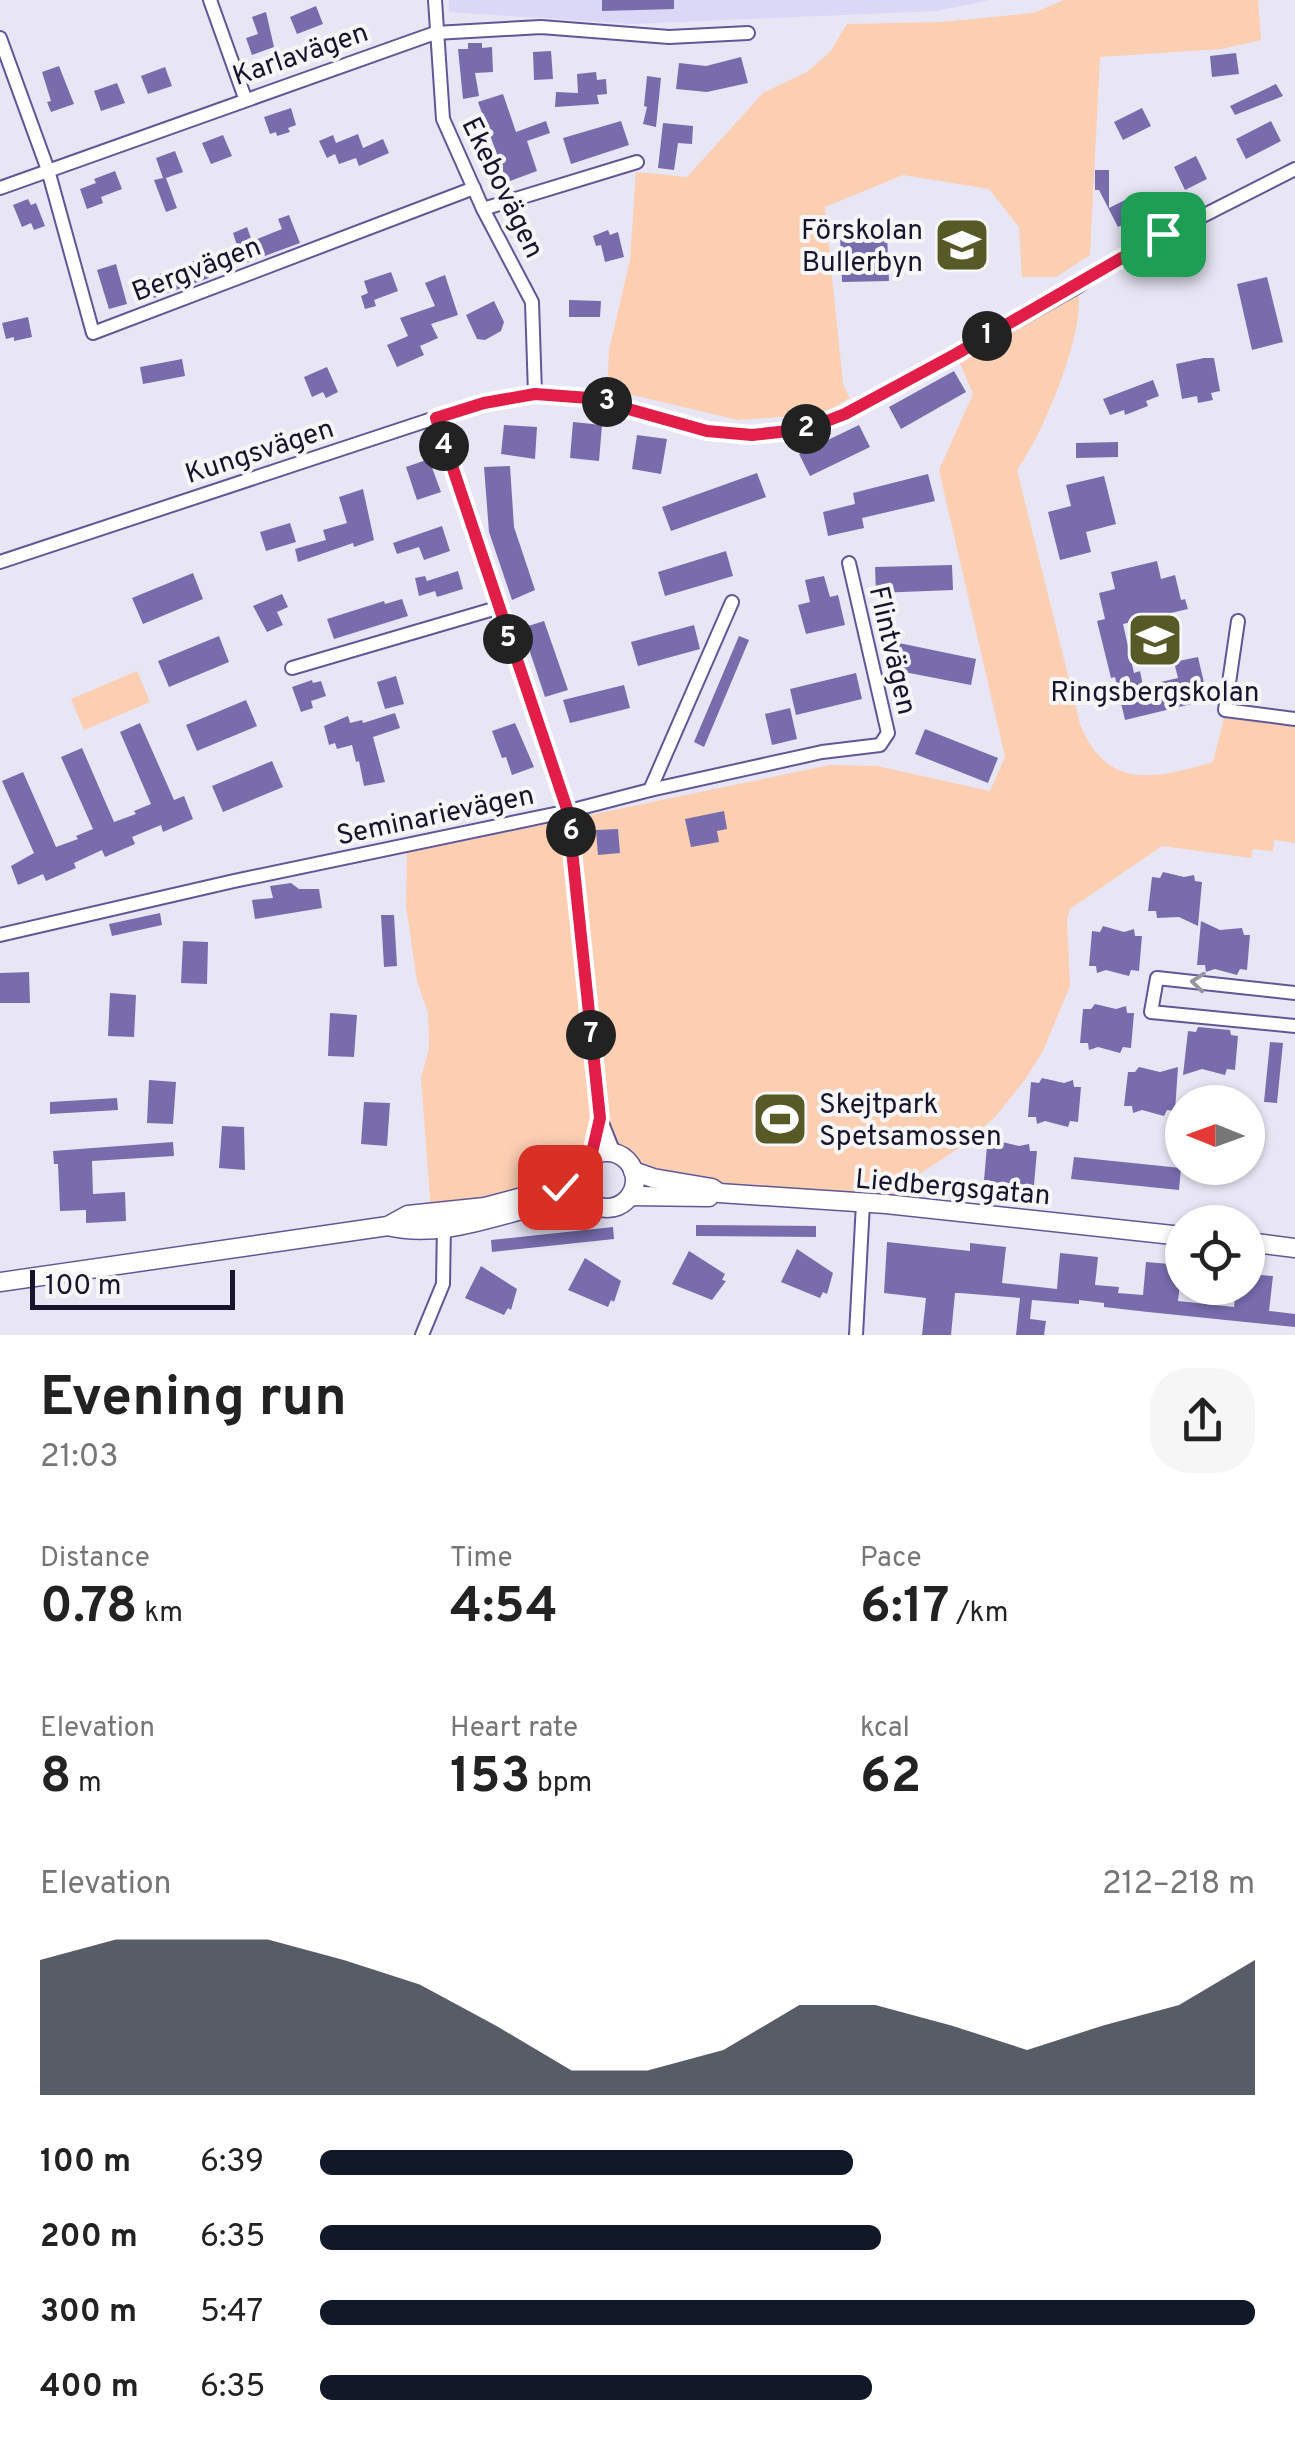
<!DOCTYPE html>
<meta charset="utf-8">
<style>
body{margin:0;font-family:Overpass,sans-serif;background:#f6f6f6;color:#222;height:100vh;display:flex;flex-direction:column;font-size:38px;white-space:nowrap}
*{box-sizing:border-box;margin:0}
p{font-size:32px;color:#767676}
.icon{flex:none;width:55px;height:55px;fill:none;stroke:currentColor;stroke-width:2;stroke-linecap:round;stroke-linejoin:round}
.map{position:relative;height:1335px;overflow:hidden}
.sheet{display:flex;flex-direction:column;background:#fff;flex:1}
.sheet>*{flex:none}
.needle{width:65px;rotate:271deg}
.tools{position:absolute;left:1165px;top:1085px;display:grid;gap:20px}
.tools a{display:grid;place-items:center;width:100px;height:100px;border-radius:50%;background:#fff;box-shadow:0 2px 8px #0004;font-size:50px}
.scale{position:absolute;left:30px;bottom:25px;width:205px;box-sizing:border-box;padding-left:10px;border:5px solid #19132d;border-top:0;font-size:28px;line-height:35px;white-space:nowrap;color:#19132d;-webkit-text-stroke:8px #f6f6f6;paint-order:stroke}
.pin{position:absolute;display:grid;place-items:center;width:85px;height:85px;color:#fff;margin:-42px;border-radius:20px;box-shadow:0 5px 15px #0006}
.km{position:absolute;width:50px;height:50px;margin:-25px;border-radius:50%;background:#222;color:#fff;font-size:28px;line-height:50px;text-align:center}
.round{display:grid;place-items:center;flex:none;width:105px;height:105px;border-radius:40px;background:#f6f6f6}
.overview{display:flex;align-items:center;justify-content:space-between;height:170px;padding:0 40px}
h1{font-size:55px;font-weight:700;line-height:75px}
.figures{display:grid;grid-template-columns:repeat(3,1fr);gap:15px;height:170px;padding:10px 40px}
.figures div{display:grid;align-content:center}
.figures b{font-size:50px;font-weight:700}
.figures small{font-size:28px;font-weight:400}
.figures p{font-size:28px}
.chart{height:280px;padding:20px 40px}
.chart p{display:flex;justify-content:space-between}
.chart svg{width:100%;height:180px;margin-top:10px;fill:#111827;opacity:.7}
ul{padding:0 40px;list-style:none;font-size:32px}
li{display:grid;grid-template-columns:160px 120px 1fr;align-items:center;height:75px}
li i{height:25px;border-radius:12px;background:#111827}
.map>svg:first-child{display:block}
</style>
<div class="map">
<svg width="1295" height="1335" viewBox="0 0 1295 1335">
<rect width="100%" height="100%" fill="#e8e6f5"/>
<path fill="#dbd7f7" d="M449,0H990L937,11L632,24L449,12Z"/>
<g fill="#fcceb2">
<path d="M1064,0H1258L1261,40L1221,49L1100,57L1090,255L1056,277H1022L1019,227L989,189L903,175L825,207L843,384L850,398L823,414L738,420L607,389L609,350L630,260L636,172L687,177L763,93L807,72L830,52L847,24L941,22L1033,13Z"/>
<path d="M1077,287C1089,325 1042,437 1017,470L1080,724C1107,791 1155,779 1213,762L1224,718L1295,726V843L1274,840L1273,851L1253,849L1251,858L1162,846L1070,909L1067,920L1070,986L1043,1051L1024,1081L995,1117L959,1148L901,1186L886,1204L796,1200L633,1171C619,1146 590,1148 579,1175L431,1212L421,1078L429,1049L428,1013L417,981L406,906L407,853L830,765L877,766L990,791L1005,757L939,470L973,394L956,354Z"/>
<path d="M137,671L150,702L84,730L71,699Z"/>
</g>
<g fill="#786cad">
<path d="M602,0H674V9L602,11Z"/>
<path d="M316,6L323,24L297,34L290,17Z"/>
<path d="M266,12L274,47L252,55L246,38L258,34L252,17Z"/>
<path d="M468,43H482V48L492,47L493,72L475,73L479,96L463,99L458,49H468Z"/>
<path d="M551,51L553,79L534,80L533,52Z"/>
<path d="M1236,53L1239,74L1212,77L1210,56Z"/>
<path d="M741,57L748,83L707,92L676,89L679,63L706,66Z"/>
<path d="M59,66L74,104L51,112L47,102L51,101L42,72Z"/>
<path d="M165,67L172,86L148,94L141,76Z"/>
<path d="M596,72L597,80L606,79L607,94L597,95L599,104L555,107L556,92L578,93L577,74Z"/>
<path d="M647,76L661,78L656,127L643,124L647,107L644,106Z"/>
<path d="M117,83L125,103L101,111L94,91Z"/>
<path d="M1276,84L1283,96L1235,115L1230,106Z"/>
<path d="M503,94L516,132L546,121L550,133L527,141L537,171L507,182L478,102Z"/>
<path d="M291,108L296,125L288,128L290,132L277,136L276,132L270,134L264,117Z"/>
<path d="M1142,108L1151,126L1123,140L1114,122Z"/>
<path d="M621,121L629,145L571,164L563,138Z"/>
<path d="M1271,121L1281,141L1246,159L1236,139Z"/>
<path d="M663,123L693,126L692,144L678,143L674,170L658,168Z"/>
<path d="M358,134L363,148L383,139L389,153L359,166L356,158L339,164L335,154L327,158L319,141L333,135L336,143Z"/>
<path d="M223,135L232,156L211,164L202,143Z"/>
<path d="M175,151L183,172L166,178L177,208L166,212L154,180L163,178L156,158Z"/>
<path d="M1196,156L1207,179L1185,190L1174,167Z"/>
<path d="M1095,170H1109V208L1141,192L1150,212L1118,227L1099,190H1095Z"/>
<path d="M115,171L122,189L101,197L103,203L87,209L80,189L96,183L94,179Z"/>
<path d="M28,199L31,205L36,203L45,226L34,230L31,223L22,227L13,205Z"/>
<path d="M289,215L300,243L243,264L233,233L247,227L252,241L282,229L278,219Z"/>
<path d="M972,221L976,261L953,263L949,223Z"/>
<path d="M608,230L610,235L618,232L624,257L605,262L601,245L596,246L593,236Z"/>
<path d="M887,234L889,281L842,282L840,236Z"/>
<path d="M210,255L217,272L208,275L209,278L154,298L147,279Z"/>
<path d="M116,264L127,304L109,309L97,270Z"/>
<path d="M391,272L398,291L374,300L376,306L365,309L361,296L368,293L364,281Z"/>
<path d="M445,275L458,315L431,324L438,338L420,346L424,355L397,367L387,345L408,336L400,318L435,306L425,283Z"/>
<path d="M1267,277L1283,342L1252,350L1237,284Z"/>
<path d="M569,300L601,301L600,317H569Z"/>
<path d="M494,301L504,322L501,331L485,340L477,339L466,315Z"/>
<path d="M28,317L32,337L14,341V337L6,339L2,323Z"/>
<path d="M1204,358H1214L1220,391L1211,393L1213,400L1198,403L1197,396L1182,399L1176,364Z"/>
<path d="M182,359L185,376L143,384L140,367Z"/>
<path d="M327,367L338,392L326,398L323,392L312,397L304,377Z"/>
<path d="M954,371L966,392L901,429L889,407Z"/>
<path d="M1153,380L1159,396L1146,401L1148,406L1125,415L1124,410L1110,415L1103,399Z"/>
<path d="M573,422L602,425L599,461L570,458Z"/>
<path d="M504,425L537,427L535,459L501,454Z"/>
<path d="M859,425L870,447L810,476L799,454Z"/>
<path d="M637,435L667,439L661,474L632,469Z"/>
<path d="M1118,442V457L1076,458V443Z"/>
<path d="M426,460L430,462L441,492L417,500L406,467Z"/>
<path d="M510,466L514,527L535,590L512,600L489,532L484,467Z"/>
<path d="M757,473L766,497L671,531L662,507Z"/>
<path d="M928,474L935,501L862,518L864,528L828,536L823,512L855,504L853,493Z"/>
<path d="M1104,476L1116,524L1086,532L1091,552L1060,560L1048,512L1071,506L1066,485Z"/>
<path d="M363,489L374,540L354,547L353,543L298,562L295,549L326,540L323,530L347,523L339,497Z"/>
<path d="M290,523L296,542L266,551L260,532Z"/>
<path d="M442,526L450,551L424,560L419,547L397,554L393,543Z"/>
<path d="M726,551L733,576L665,596L658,572Z"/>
<path d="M1157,561L1161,579L1175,575L1181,600L1185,599L1188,609L1123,624L1134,673L1140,671L1143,686L1178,678L1174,662L1198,657L1208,700L1125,720L1115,677L1111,678L1097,621L1105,619L1099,593L1115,589L1111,572Z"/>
<path d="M952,565L953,590L876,593L875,567Z"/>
<path d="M458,571L463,589L437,597L435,591L419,596L415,578L425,576L427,581Z"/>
<path d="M193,573L203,599L143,624L132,598Z"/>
<path d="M824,576L830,597L838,595L845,625L806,634L798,605L810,602L805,580Z"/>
<path d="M282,594L288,607L277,612L283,625L267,632L253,606Z"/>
<path d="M402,599L408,616L334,639L327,619L384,601L385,604Z"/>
<path d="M544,621L568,690L545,697L522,628Z"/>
<path d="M694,625L700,649L638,666L631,642Z"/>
<path d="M219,636L229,662L169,687L158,661Z"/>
<path d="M739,636L749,640L704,747L694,742Z"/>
<path d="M899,643L976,659L971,685L894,670Z"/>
<path d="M856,673L862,699L796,715L790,689Z"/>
<path d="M396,676L404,704L385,709L377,682Z"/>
<path d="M312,680L313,683L321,681L326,696L311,701L313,708L301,712L292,687Z"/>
<path d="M624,685L630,708L570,723L563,700Z"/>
<path d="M246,700L257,726L197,751L186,725Z"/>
<path d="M790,708L797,739L772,745L765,714Z"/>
<path d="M395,713L400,728L373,737L385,782L364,786L359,761L356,762L352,745L337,749L335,743L329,745L324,726L348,716L350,723L362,720L363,723Z"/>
<path d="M140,723L174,800L184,796L193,819L163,832L161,825L132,837L135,844L105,857L102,850L74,863L76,868L46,881L43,874L18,885L11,866L34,853L2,781L23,772L56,847L78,839L76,836L93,829L61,757L82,748L114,822L136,814L134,811L151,804L120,732Z"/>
<path d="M515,723L534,767L512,775L506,757L502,758L492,731Z"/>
<path d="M925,729L998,758L988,783L915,754Z"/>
<path d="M272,761L283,787L223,812L212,786Z"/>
<path d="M724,811L727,829L717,831L719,842L691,847L685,819Z"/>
<path d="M618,829L620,853L598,855L596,830Z"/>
<path d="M1163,872L1184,877L1194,875L1195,881L1202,882L1198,926L1179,917L1157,918L1156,911H1148L1152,877L1160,878Z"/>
<path d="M291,883L299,889H319L322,908L255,919L252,900L273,898L270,886Z"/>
<path d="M160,913L162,925L112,936L109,924Z"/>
<path d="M381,915H394L397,966L384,967Z"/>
<path d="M1201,921L1220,930L1242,928L1244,935H1250L1247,970L1240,969L1237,975L1215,969L1206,972L1205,965H1197Z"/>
<path d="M1103,926L1124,932L1134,929L1135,936H1142L1139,971L1131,970L1129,976L1106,970L1097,973L1096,966H1089L1092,931L1100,932Z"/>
<path d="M183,941L208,942L207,984L181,983Z"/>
<path d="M29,972L30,1003H0V973Z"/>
<path d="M110,993L136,995L134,1037L108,1036Z"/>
<path d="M1095,1004L1116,1009L1126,1006L1127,1013H1134L1131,1048L1123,1047L1120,1053L1098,1047L1089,1050L1088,1043H1080L1083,1009H1091Z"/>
<path d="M330,1013L357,1015L354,1057L328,1056Z"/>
<path d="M1198,1027L1230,1030L1231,1035L1238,1036L1235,1070L1227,1069L1225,1075L1202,1069L1183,1075L1188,1031L1196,1032Z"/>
<path d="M1270,1042L1283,1043L1277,1103L1264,1102Z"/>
<path d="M1139,1067L1160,1072L1178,1067L1175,1111L1167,1110L1164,1116L1142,1110L1133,1113L1132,1106H1124L1128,1072H1135Z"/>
<path d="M1042,1078L1064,1083L1073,1080L1074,1087H1081L1078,1122L1070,1121L1068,1127L1045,1121L1037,1124L1036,1117H1028L1031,1082L1039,1083Z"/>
<path d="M149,1080L176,1082L173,1124L147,1123Z"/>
<path d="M117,1098L118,1110L50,1114V1102Z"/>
<path d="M364,1102L390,1103L387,1146L361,1144Z"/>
<path d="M222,1126L244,1127L245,1170L219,1168Z"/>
<path d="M998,1141L1019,1146L1029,1144L1030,1151H1037L1034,1185H1026L1024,1190L1001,1185L992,1188L991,1181L984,1180L987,1146L995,1147Z"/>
<path d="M173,1142L174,1156L92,1161L93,1194L125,1192L126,1221L86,1223V1210L60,1211L58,1164H54L53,1151Z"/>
<path d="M1074,1157L1181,1168L1179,1190L1071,1179Z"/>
<path d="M696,1225L816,1226V1237L696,1236Z"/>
<path d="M613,1227L614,1239L492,1252L491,1240Z"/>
<path d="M887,1242L970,1251V1243L1006,1247L1002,1283L1057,1289L1060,1253L1098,1257L1095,1285L1119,1287L1118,1293L1143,1295L1146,1262L1182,1265L1178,1301L1234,1307L1236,1288H1248V1274L1273,1276L1269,1311L1295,1314V1327L1148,1312L1104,1307V1303L1079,1300V1304L1032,1300L1030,1319L1046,1321L1044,1335H1016L1020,1298L960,1293H955L951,1335H922L926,1298L884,1293Z"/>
<path d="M797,1249L833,1273L827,1294L823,1292L820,1298L781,1282Z"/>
<path d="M689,1251L725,1274L722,1280L726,1281L712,1300L672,1284Z"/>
<path d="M585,1258L621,1281L614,1302L611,1300L608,1307L568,1290Z"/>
<path d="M481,1266L517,1289L511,1310L508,1308L504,1315L465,1298Z"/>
</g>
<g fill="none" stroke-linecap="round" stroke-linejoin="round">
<g stroke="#635696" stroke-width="16">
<g id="street">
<path d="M210,0L245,98"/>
<path d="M435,0L443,119L483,209L532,302L535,394"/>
<path d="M0,38L48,170L93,333L474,188"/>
<path d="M0,188L435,33L541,27L669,37L748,33"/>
<path d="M483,209L637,162"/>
<path d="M435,418L569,811L600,1118L591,1157"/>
<path d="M0,562L435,418L484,403L535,394L589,398L707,431L752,435L806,429L845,414L951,358L1077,287L1110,263L1295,169"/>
<path d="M1238,621L1225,710L1295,719"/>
<path d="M292,668L497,608"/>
<path d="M650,790L732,602"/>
<path d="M0,935L234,881L569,811L650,790L822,752L880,745L888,733L849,563"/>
<path d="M1295,993L1157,978L1151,1012L1295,1026"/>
<path d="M600,1118L614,1153"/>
<path d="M422,1335L443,1284L444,1224"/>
<path d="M856,1335L863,1203"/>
</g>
</g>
<g stroke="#635696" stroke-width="21">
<g id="secondary">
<circle cx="607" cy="1180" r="28"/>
<path d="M633,1171L653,1178L712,1188L719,1193L886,1204L1182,1236"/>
<path d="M630,1196L709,1197"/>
<path d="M388,1226C436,1238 486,1219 533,1207C551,1203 568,1197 587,1200"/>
<path d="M1248,1242L1295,1248"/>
<path d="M0,1282L388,1226L408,1215L485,1207L560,1187L579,1175"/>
</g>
</g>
<use href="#street" stroke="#fff" stroke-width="12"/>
<use href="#secondary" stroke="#fff" stroke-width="18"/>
</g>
<defs><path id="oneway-chevron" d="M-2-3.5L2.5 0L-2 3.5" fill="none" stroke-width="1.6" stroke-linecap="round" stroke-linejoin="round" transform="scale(2.5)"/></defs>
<use stroke="#9895a0" href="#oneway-chevron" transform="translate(1198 982) rotate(-174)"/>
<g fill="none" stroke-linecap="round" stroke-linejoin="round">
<g stroke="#fff" stroke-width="20">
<path id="route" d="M560,1187L579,1174L591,1157L600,1118L568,812L436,418L484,403L535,394L589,398L707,431L752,435L806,429L845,414L956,354L1163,234"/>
</g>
<use href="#route" stroke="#e11d48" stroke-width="12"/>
</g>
<defs>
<g id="school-square" transform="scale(2.875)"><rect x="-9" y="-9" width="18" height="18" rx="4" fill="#575927" stroke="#f6f6f6"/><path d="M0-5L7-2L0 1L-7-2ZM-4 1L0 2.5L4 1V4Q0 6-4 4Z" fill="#fff"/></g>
<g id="stadium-square" transform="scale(2.875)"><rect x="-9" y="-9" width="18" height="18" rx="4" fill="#575927" stroke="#f6f6f6"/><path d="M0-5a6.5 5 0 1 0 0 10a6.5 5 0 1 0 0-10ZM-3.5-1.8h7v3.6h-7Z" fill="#fff"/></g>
</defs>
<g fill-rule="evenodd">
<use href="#school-square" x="962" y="245"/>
<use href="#school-square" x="1155" y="640"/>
<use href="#stadium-square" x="780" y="1119"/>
</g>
<g text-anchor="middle" stroke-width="8" stroke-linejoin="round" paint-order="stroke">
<g font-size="28" fill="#19132d" stroke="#f6f6f6">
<text transform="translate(300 53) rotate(-19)" y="10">Karlavägen</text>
<text transform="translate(504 187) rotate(64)" y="10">Ekebovägen</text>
<text transform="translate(196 268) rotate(-21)" y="10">Bergvägen</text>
<text transform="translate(259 450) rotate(-18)" y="10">Kungsvägen</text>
<text transform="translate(894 650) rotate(77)" y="10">Flintvägen</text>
<text transform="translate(435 814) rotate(-12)" y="10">Seminarievägen</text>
<text transform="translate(953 1186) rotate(5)" y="10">Liedbergsgatan</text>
</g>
<g font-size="28" fill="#19132d" stroke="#f6f6f6" text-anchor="end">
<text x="923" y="239">Förskolan<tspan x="923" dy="32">Bullerbyn</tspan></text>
<text x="1155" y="701" text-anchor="middle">Ringsbergskolan</text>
<text x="819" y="1113" text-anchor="start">Skejtpark<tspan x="819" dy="32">Spetsamossen</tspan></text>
</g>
</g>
</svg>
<div class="tools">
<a><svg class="needle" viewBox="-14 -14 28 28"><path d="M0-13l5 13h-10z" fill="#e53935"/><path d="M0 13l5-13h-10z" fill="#767676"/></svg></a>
<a><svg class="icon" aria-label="locate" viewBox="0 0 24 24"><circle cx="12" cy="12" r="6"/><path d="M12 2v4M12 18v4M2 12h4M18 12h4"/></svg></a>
</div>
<div class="scale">100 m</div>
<div class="pin" style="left:1163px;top:234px;background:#1e9e55"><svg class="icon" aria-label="arrive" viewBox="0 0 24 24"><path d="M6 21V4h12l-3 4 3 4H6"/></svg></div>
<div class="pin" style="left:560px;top:1187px;background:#d93025"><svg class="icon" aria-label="check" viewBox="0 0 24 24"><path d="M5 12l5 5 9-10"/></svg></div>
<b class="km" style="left:987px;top:336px">1</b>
<b class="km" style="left:806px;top:429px">2</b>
<b class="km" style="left:607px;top:402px">3</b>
<b class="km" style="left:444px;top:446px">4</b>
<b class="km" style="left:508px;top:639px">5</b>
<b class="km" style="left:571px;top:832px">6</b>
<b class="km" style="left:591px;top:1035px">7</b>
</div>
<section class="sheet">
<div class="overview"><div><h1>Evening run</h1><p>21:03</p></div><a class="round"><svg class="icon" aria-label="share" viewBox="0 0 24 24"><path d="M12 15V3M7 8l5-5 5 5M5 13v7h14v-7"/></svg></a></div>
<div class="figures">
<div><p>Distance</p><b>0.78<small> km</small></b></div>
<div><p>Time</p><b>4:54</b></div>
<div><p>Pace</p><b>6:17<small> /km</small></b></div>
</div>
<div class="figures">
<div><p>Elevation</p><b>8<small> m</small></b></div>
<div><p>Heart rate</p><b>153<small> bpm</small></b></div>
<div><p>kcal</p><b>62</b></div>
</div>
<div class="chart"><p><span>Elevation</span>212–218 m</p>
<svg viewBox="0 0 160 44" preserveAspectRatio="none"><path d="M0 44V11L10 6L20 6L30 6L40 11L50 17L60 27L70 38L80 38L90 33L100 22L110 22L120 27L130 33L140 27L150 22L160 11V44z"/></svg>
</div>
<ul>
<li><b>100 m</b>6:39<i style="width:57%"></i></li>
<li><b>200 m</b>6:35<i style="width:60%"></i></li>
<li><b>300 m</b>5:47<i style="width:100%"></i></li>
<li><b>400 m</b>6:35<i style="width:59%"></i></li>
</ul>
</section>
